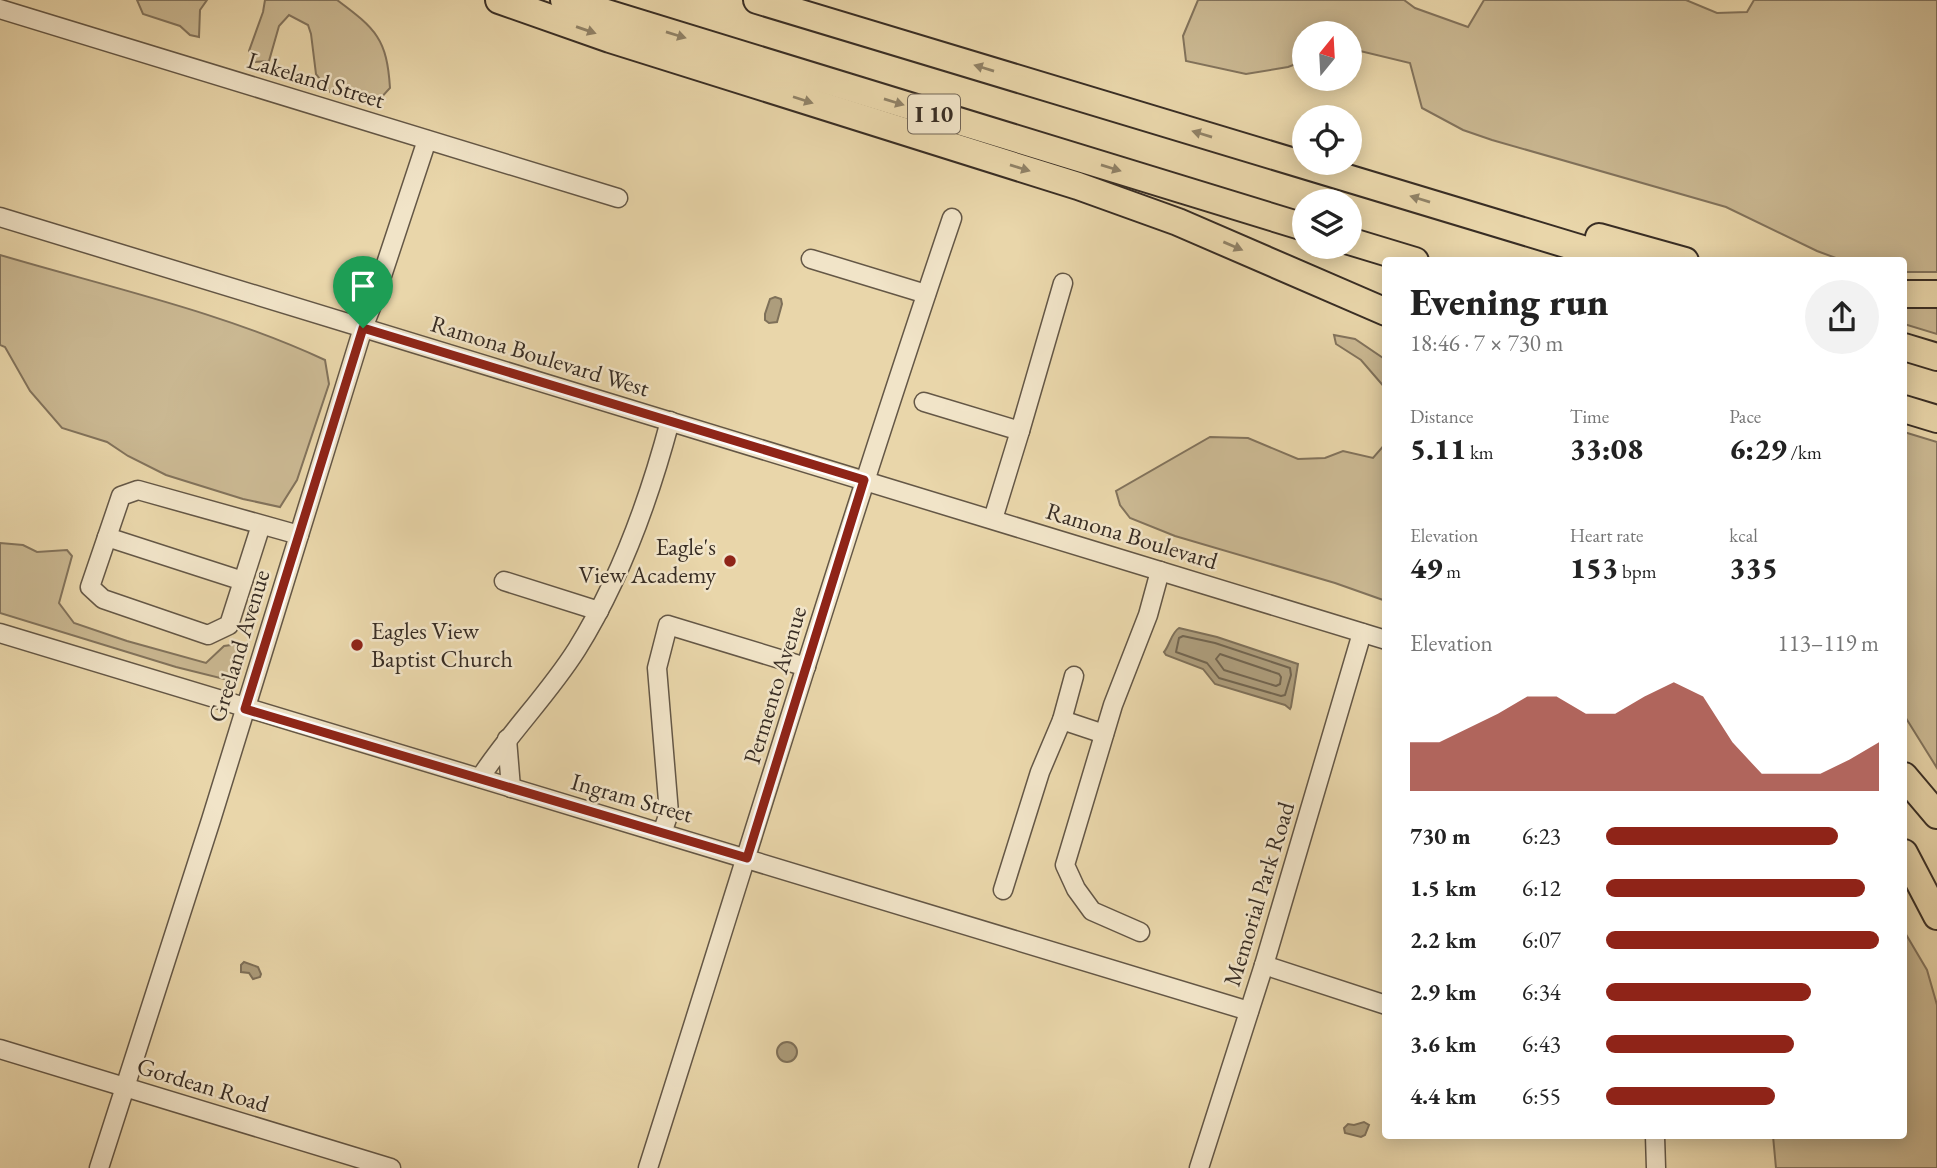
<!DOCTYPE html>
<meta charset="utf-8">
<style>
body{margin:0;font-family:"EB Garamond",serif;background:#f2f2f2;color:#222;height:100vh;display:flex;flex-direction:column;font-size:26px;white-space:nowrap}
*{box-sizing:border-box;margin:0}
p{font-size:23px;color:#767676}
.icon{flex:none;width:38px;height:38px;fill:none;stroke:currentColor;stroke-width:2;stroke-linecap:round;stroke-linejoin:round}
.map{position:relative;flex:1;overflow:hidden}
.side{position:absolute;left:1382px;top:257px;width:525px;height:882px;display:flex;flex-direction:column;background:#fff;border-radius:7px;box-shadow:0 4px 18px #0003}
.side>*{flex:none}
.needle{width:46px;rotate:18deg}
.fabs{position:absolute;left:1292px;top:21px;display:grid;gap:14px}
.fabs a{display:grid;place-items:center;width:70px;height:70px;border-radius:50%;background:#fff;box-shadow:0 4px 18px #0003;font-size:35px}
.pin{position:absolute;display:grid;place-items:center;width:60px;height:60px;color:#fff;margin:-72px -30px;border-radius:50% 50% 50% 0;rotate:-45deg;box-shadow:0 0 7px #0007}
.pin .icon{rotate:45deg}
.round{display:grid;place-items:center;flex:none;width:74px;height:74px;border-radius:37px;background:#f2f2f2}
.overview{display:flex;align-items:center;justify-content:space-between;height:119px;padding:0 28px}
h1{font-size:38px;font-weight:800;line-height:52px}
.metrics{display:grid;grid-template-columns:repeat(3,1fr);gap:10px;height:119px;padding:7px 28px}
.metrics div{display:grid;align-content:center}
.metrics b{font-size:30px;font-weight:800}
.metrics small{font-size:19px;font-weight:400}
.metrics p{font-size:19px}
.chart{height:196px;padding:14px 28px}
.chart p{display:flex;justify-content:space-between}
.chart svg{width:100%;height:126px;margin-top:7px;fill:#8f2418;opacity:.7}
ul{padding:0 28px;list-style:none;font-size:23px}
li{display:grid;grid-template-columns:112px 84px 1fr;align-items:center;height:52px}
li i{height:18px;border-radius:9px;background:#8f2418}
.map>svg:first-child{display:block}
</style>
<div class="map">
<svg width="1937" height="1168" viewBox="0 0 1937 1168">
<rect width="100%" height="100%" fill="#e9d6aa"/>
<filter id="stains"><feTurbulence type="fractalNoise" baseFrequency=".00286" numOctaves="4"/><feColorMatrix values="0 0 0 0 .2 0 0 0 0 .09 0 0 0 0 .02 0 0 0 .5 -.17"/></filter>
<radialGradient id="worn" r=".72"><stop offset=".6" stop-color="#630" stop-opacity="0"/><stop offset="1" stop-color="#630" stop-opacity=".3"/></radialGradient>
<g fill="#cbb993" stroke="#82735c" stroke-width="2">
<path d="M137,0H207L200,10L199,37L190,35L180,26L143,14Z"/>
<path d="M265,0H337C376,29 387,39 390,88L379,100H356L330,92L316,74L311,34L308,25L289,15L279,26L269,61L255,62L249,51L263,12Z"/>
<path d="M1198,0H1404L1415,8L1468,27L1484,0H1686L1717,13L1747,12L1754,0H1937V272H1904V261H1844L1817,251L1726,207L1492,140L1463,130L1422,108L1410,63L1356,50H1349V33H1304V61L1288,67L1246,74L1186,61L1183,36Z"/>
<path d="M0,255C108,287 222,312 325,360L329,384L297,480L280,507L243,499L166,475L128,456L107,442L62,428L30,391L5,347L0,345Z"/>
<path d="M1904,300H1937V334L1904,324Z"/>
<path d="M1334,335L1355,339L1386,360V389L1361,360L1336,344Z"/>
<path d="M1904,432L1937,442V768L1904,715Z"/>
<path d="M1210,437L1248,438L1298,459L1325,458L1343,451L1373,458L1386,443V601L1335,583L1175,536L1130,518L1120,505L1116,491Z"/>
<path d="M0,543L23,545L37,552L67,550L72,556L59,603L74,623L127,641L206,663L224,646L239,644C240,658 236,671 224,679L176,667L0,613Z"/>
<path d="M1904,931L1927,970L1937,1005V1168H1776L1773,1136H1904Z"/>
</g>
<g fill="#ad9d7c" stroke="#7e7059" stroke-width="2">
<path d="M775,297L781,299L782,304L777,322L769,323L765,320V314L770,299Z"/>
<path d="M1179,628L1217,637L1298,664L1291,707L1290,709L1285,705L1215,684L1203,669L1166,655L1164,652C1170,645 1171,633 1179,628Z"/>
<path d="M244,962L258,967L261,974L260,977L253,979L249,973L241,972V965Z"/>
<circle cx="787" cy="1052" r="10"/>
<path d="M1364,1122L1369,1125L1365,1135L1361,1137L1345,1133L1344,1128L1348,1124L1354,1125Z"/>
</g>
<g fill="none" stroke-linecap="round" stroke-linejoin="round">
<g stroke="#726550" stroke-width="2">
<path d="M1183,636L1215,643L1290,668L1291,675L1285,695L1281,696L1219,678L1207,663L1176,652L1179,638Z"/>
<path d="M1220,654L1279,674L1281,677L1280,684L1276,686L1224,670L1216,659Z"/>
</g>
<g stroke="#645746" stroke-width="21">
<g id="minor">
<path d="M0,9L618,198"/>
<path d="M0,217L1386,640"/>
<path d="M811,259L926,294"/>
<path d="M924,402L1020,431L993,519"/>
<path d="M1020,431L1063,283"/>
<path d="M261,525L229,625L208,635L103,599L90,587L121,496L138,490L299,535"/>
<path d="M107,537L243,581"/>
<path d="M504,581L599,611"/>
<path d="M0,633L1249,1011"/>
<path d="M1062,720L1074,676"/>
<path d="M507,739L511,788"/>
<path d="M480,778C509,733 548,695 577,649C620,580 649,500 670,421"/>
<path d="M662,833L669,813L657,668L668,625L806,667"/>
<path d="M1003,890L1040,772L1062,720L1104,734"/>
<path d="M1140,932L1092,911L1076,889L1065,865L1113,705L1148,615L1160,571"/>
<path d="M1264,965L1386,1005"/>
<path d="M0,1049L391,1168"/>
<path d="M1655,1136L1656,1168"/>
<path d="M99,1168L211,820L363,328L374,300L427,140"/>
<path d="M648,1168C749,851 845,533 952,218"/>
<path d="M1199,1168L1264,965L1362,633"/>
</g>
</g>
<g stroke="#382d24" stroke-width="30">
<g id="highway">
<path d="M499,0L610,39L1078,186L1178,222L1386,312"/>
<path d="M564,0L1304,227"/>
<path d="M757,0L1622,261"/>
<path d="M1599,237L1685,261"/>
<path d="M1349,241L1415,261"/>
<path d="M1904,294H1937"/>
<path d="M1904,347L1937,357"/>
<path d="M1904,409L1937,419"/>
<path d="M1904,776L1937,815"/>
<path d="M1904,853L1937,916"/>
</g>
</g>
<use href="#minor" stroke="#f1e4c8" stroke-width="18"/>
<use href="#highway" stroke="#e9d6aa" stroke-width="26"/>
</g>
<defs><path id="oneway-solid" d="M-6-.8H1V-3.2L6.5 0L1 3.2V.8H-6Z" transform="scale(1.75)"/></defs>
<g fill="#908267">
<use href="#oneway-solid" transform="translate(586 30) rotate(19)"/>
<use href="#oneway-solid" transform="translate(676 35) rotate(17)"/>
<use href="#oneway-solid" transform="translate(984 68) rotate(-163)"/>
<use href="#oneway-solid" transform="translate(803 100) rotate(18)"/>
<use href="#oneway-solid" transform="translate(894 102) rotate(17)"/>
<use href="#oneway-solid" transform="translate(1202 134) rotate(-163)"/>
<use href="#oneway-solid" transform="translate(1020 168) rotate(17)"/>
<use href="#oneway-solid" transform="translate(1111 168) rotate(17)"/>
<use href="#oneway-solid" transform="translate(1420 199) rotate(-163)"/>
<use href="#oneway-solid" transform="translate(1233 246) rotate(23)"/>
</g>
<g fill="none" stroke-linecap="round" stroke-linejoin="round">
<g stroke="#fff" stroke-width="14">
<path id="route" d="M363,328L864,480L747,858L245,709Z"/>
</g>
<use href="#route" stroke="#8f2418" stroke-width="9"/>
</g>
<g fill="#8f2418" stroke="#f1e4c8" stroke-width="2.5">
<circle cx="730" cy="561" r="7"/>
<circle cx="357" cy="645" r="7"/>
</g>
<g text-anchor="middle" stroke-width="5" stroke-linejoin="round" paint-order="stroke">
<rect fill="#f1e4c8" stroke="#706455" stroke-width="2" x="908" y="94.5" width="52" height="39" rx="5"/>
<g font-size="23" font-weight="bold" fill="#382d24">
<text x="934" y="122">I 10</text>
</g>
<g font-size="24" fill="#382d24" stroke="#f1e4c8">
<text transform="translate(316 80) rotate(17)" y="8">Lakeland Street</text>
<text transform="translate(540 356) rotate(17)" y="8">Ramona Boulevard West</text>
<text transform="translate(1132 536) rotate(17)" y="8">Ramona Boulevard</text>
<text transform="translate(239 646) rotate(-73)" y="8">Greeland Avenue</text>
<text transform="translate(775 685) rotate(-73)" y="8">Permento Avenue</text>
<text transform="translate(632 798) rotate(16)" y="8">Ingram Street</text>
<text transform="translate(1259 894) rotate(-73)" y="8">Memorial Park Road</text>
<text transform="translate(203 1085) rotate(17)" y="8">Gordean Road</text>
</g>
<g font-size="24" fill="#382d24" stroke="#f1e4c8" text-anchor="end">
<text x="716" y="555">Eagle's<tspan x="716" dy="28">View Academy</tspan></text>
<text x="371" y="639" text-anchor="start">Eagles View<tspan x="371" dy="28">Baptist Church</tspan></text>
</g>
</g>
<rect width="100%" height="100%" filter="url(#stains)"/>
<rect width="100%" height="100%" fill="url(#worn)"/>
</svg>
<div class="fabs">
<a><svg class="needle" viewBox="-14 -14 28 28"><path d="M0-13l5 13h-10z" fill="#e53935"/><path d="M0 13l5-13h-10z" fill="#767676"/></svg></a>
<a><svg class="icon" aria-label="locate" viewBox="0 0 24 24"><circle cx="12" cy="12" r="6"/><path d="M12 2v4M12 18v4M2 12h4M18 12h4"/></svg></a>
<a><svg class="icon" aria-label="layers" viewBox="0 0 24 24"><path d="M12 4l9 5-9 5-9-5zM3 14l9 5 9-5"/></svg></a>
</div>
<div class="pin" style="left:363px;top:328px;background:#1e9e55"><svg class="icon" aria-label="arrive" viewBox="0 0 24 24"><path d="M6 21V4h12l-3 4 3 4H6"/></svg></div>
<section class="side">
<div class="overview"><div><h1>Evening run</h1><p>18:46 · 7 × 730 m</p></div><a class="round"><svg class="icon" aria-label="share" viewBox="0 0 24 24"><path d="M12 15V3M7 8l5-5 5 5M5 13v7h14v-7"/></svg></a></div>
<div class="metrics">
<div><p>Distance</p><b>5.11<small> km</small></b></div>
<div><p>Time</p><b>33:08</b></div>
<div><p>Pace</p><b>6:29<small> /km</small></b></div>
</div>
<div class="metrics">
<div><p>Elevation</p><b>49<small> m</small></b></div>
<div><p>Heart rate</p><b>153<small> bpm</small></b></div>
<div><p>kcal</p><b>335</b></div>
</div>
<div class="chart"><p><span>Elevation</span>113–119 m</p>
<svg viewBox="0 0 160 44" preserveAspectRatio="none"><path d="M0 44V27L10 27L20 22L30 17L40 11L50 11L60 17L70 17L80 11L90 6L100 11L110 27L120 38L130 38L140 38L150 33L160 27V44z"/></svg>
</div>
<ul>
<li><b>730 m</b>6:23<i style="width:85%"></i></li>
<li><b>1.5 km</b>6:12<i style="width:95%"></i></li>
<li><b>2.2 km</b>6:07<i style="width:100%"></i></li>
<li><b>2.9 km</b>6:34<i style="width:75%"></i></li>
<li><b>3.6 km</b>6:43<i style="width:69%"></i></li>
<li><b>4.4 km</b>6:55<i style="width:62%"></i></li>
</ul>
</section>
</div>
